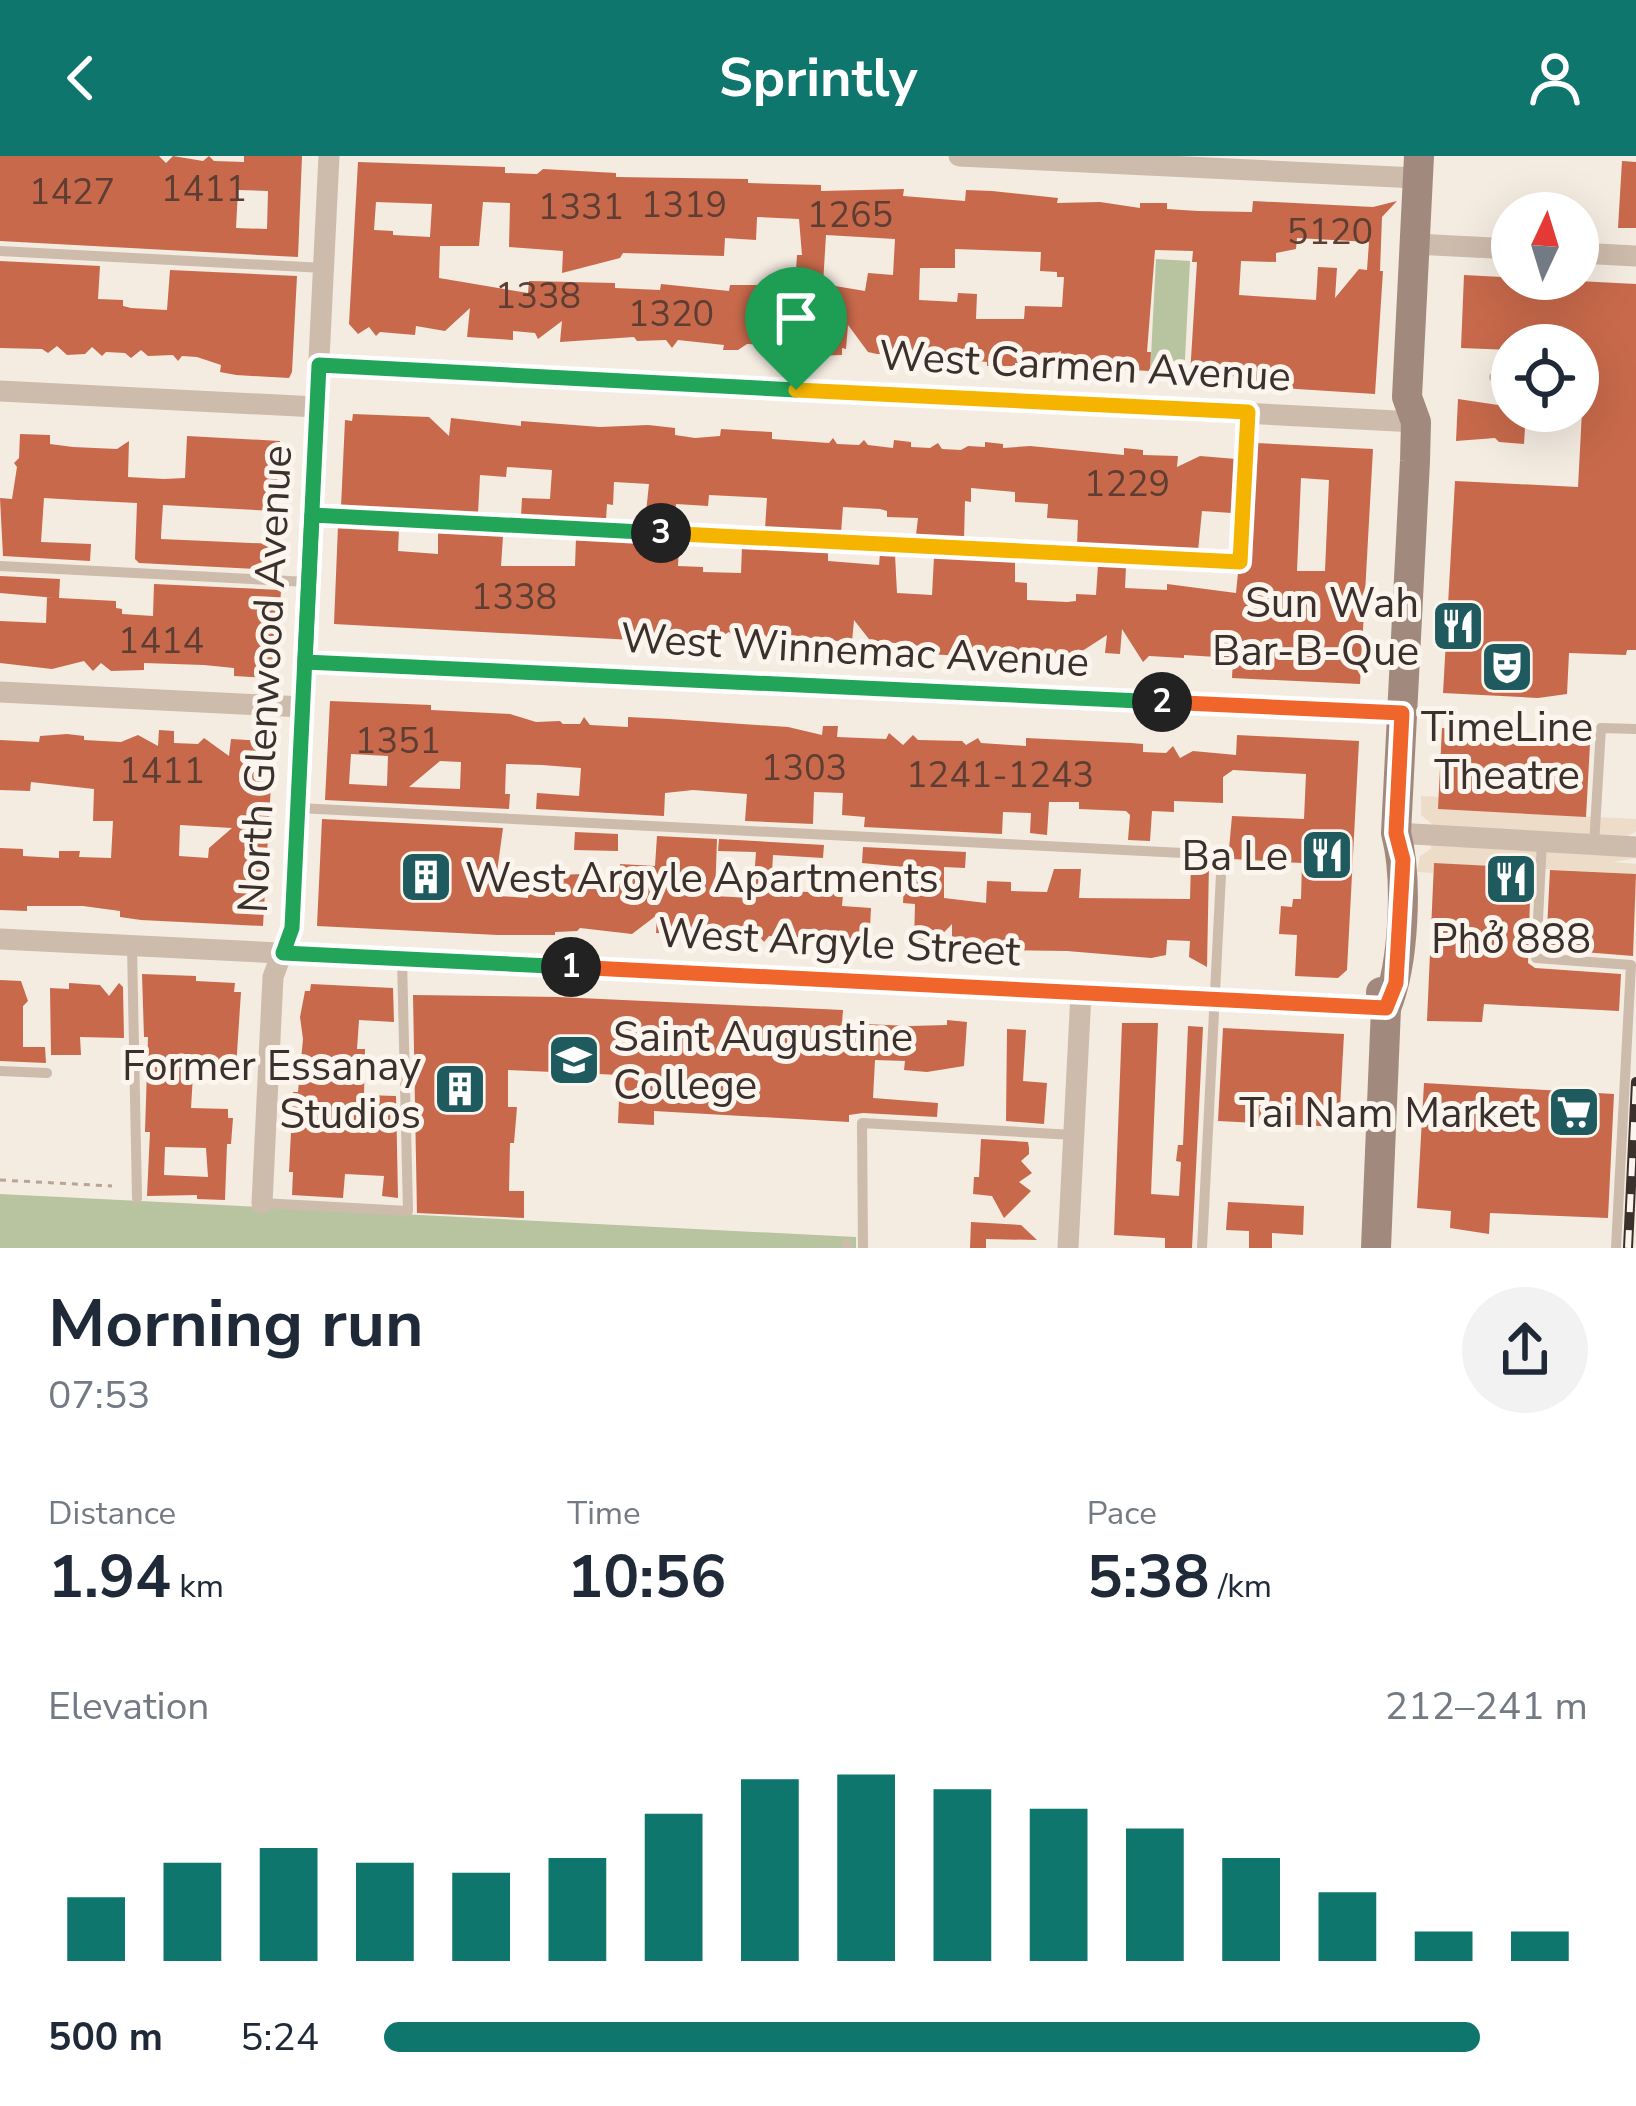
<!DOCTYPE html>
<meta charset="utf-8">
<style>
body{margin:0;font-family:"Nunito Sans",sans-serif;background:#f2f2f3;color:#1f2937;height:100vh;display:flex;flex-direction:column;font-size:45px;white-space:nowrap}
*{box-sizing:border-box;margin:0}
p{font-size:39px;color:#747a83}
.icon{flex:none;width:66px;height:66px;fill:none;stroke:currentColor;stroke-width:2;stroke-linecap:round;stroke-linejoin:round}
.map{position:relative;height:1092px;overflow:hidden}
.panel{display:flex;flex-direction:column;background:#fff;flex:1}
.panel>*{flex:none}
.needle{width:78px;rotate:4deg}
.tools{position:absolute;left:1491px;top:36px;display:grid;gap:24px}
.tools a{display:grid;place-items:center;width:108px;height:108px;border-radius:50%;background:#fff;box-shadow:0 12px 48px #0002;font-size:60px}
.pin{position:absolute;display:grid;place-items:center;width:102px;height:102px;color:#fff;margin:-123px -51px;border-radius:50% 50% 50% 0;rotate:-45deg;box-shadow:0 0 12px #0007}
.pin .icon{rotate:45deg}
.km{position:absolute;width:60px;height:60px;margin:-30px;border-radius:50%;background:#222;color:#fff;font-size:33px;line-height:60px;text-align:center}
.round{display:grid;place-items:center;flex:none;width:126px;height:126px;border-radius:63px;background:#f2f2f3}
.head{display:flex;align-items:center;justify-content:space-between;height:204px;padding:0 48px}
h1{font-size:66px;font-weight:700;line-height:90px}
.metrics{display:grid;grid-template-columns:repeat(3,1fr);gap:18px;height:204px;padding:12px 48px}
.metrics div{display:grid;align-content:center}
.metrics b{font-size:60px;font-weight:700}
.metrics small{font-size:33px;font-weight:400}
.metrics p{font-size:33px}
.chart{height:336px;padding:24px 48px}
.chart p{display:flex;justify-content:space-between}
.chart svg{width:100%;height:216px;margin-top:12px;stroke:#0f766e;stroke-width:6}
ul{padding:0 48px;list-style:none;font-size:39px}
li{display:grid;grid-template-columns:192px 144px 1fr;align-items:center;height:90px}
li i{height:30px;border-radius:15px;background:#0f766e}
header{display:flex;justify-content:space-between;align-items:center;height:156px;padding:0 48px;background:#0f766e;color:#fff;font-size:54px;font-weight:700}
.map>svg:first-child{display:block}
</style>
<header><svg class="icon" aria-label="back" viewBox="0 0 24 24"><path d="M15 5l-7 7 7 7"/></svg>Sprintly<svg class="icon" aria-label="person" viewBox="0 0 24 24"><circle cx="12" cy="8" r="4"/><path d="M4 21q1-7 8-7t8 7"/></svg></header>
<div class="map">
<svg width="1636" height="1092" viewBox="0 0 1636 1092">
<rect width="100%" height="100%" fill="#f4ebe1"/>
<g fill="#b8c4a0">
<path d="M1156,103L1190,105L1184,222L1150,220Z"/>
<path d="M0,1038L856,1081V1092H0Z"/>
</g>
<path fill="#ecdcc8" d="M1421,640L1439,641V653L1636,663V675L1628,680L1636,681V702L1613,706L1636,708V718L1434,707L1433,717L1417,716L1420,700L1431,693V680L1432,668L1421,659Z"/>
<g fill="#c8694b" fill-rule="evenodd">
<path d="M0,0H159L166,7L173,0L203,5L209,0L214,5L244,6V0H302L298,101L0,85ZM238,34L268,35L267,73L236,72Z"/>
<path d="M1622,5L1636,6V72H1618Z"/>
<path d="M358,6L505,11V17L537,18L543,13L616,17V21L748,23V27L821,29V35L904,33L903,40L965,45L966,34L992,35L1058,42L1057,47L1100,46L1140,52V47H1167V53L1198,55L1252,56L1253,45L1373,51L1397,45L1382,61L1380,115H1383L1375,238L1251,230L1252,221L1190,219L1197,106H1192L1193,95L1155,94L1147,196H1151L1150,215L1075,211L1057,225L1061,195L1033,207H1015V210H987V206L915,197L877,198L868,196L848,169L846,193L842,192V199L810,200H794L786,191L767,189L747,188L738,194H723L724,189L678,184L672,192L666,184L637,185L634,181L560,186L562,165L538,183L535,177L513,175V184L467,181L470,152L445,175L416,170L415,179L380,176L376,180L369,171L358,178L349,168ZM376,46L432,48L430,81L393,79V75L374,74ZM483,46L510,47L509,91L563,95L562,117L620,102L623,97L724,100L725,82L756,84L757,61L799,63L802,99H797L795,129H730L729,135L661,128L660,134L615,132V127L529,125L528,137L439,122L440,90H479ZM826,79L895,83L893,119L868,117L865,135L823,128ZM1297,82L1369,86L1367,114L1359,113L1335,142L1337,112L1318,111L1316,144L1239,139L1241,105L1276,106V97L1296,93ZM955,93L1041,96L1040,115L1057,116V121H1064L1062,151L1025,150L1024,163H976L977,138L958,137L957,146L919,144L920,112H955Z"/>
<path d="M0,105L100,110L98,143L123,144V150L131,152L167,154L170,114L297,120L292,216L289,222L236,219L220,216L221,209L197,201L182,200L178,205L173,199L148,200L141,194L131,202L125,197L106,196L102,200L92,191L85,198L67,199L57,190L48,197L42,193L0,192Z"/>
<path d="M1464,119L1636,128V494H1627L1626,499L1569,497L1567,538L1538,542L1443,537L1455,325L1578,331L1585,198H1578V189H1512V194L1461,192Z"/>
<path d="M1458,243L1498,249L1508,246L1512,247V255H1526L1524,288L1499,286L1495,282L1456,285Z"/>
<path d="M353,258L429,261L449,280L451,262L521,270V265L600,271L648,269L675,272V279L695,282L720,280L721,273L752,275L772,276V283L829,287L833,282L837,288L859,289L864,284L868,289L893,292L894,284L911,286V291L930,292L938,287L942,293L961,294L968,290L985,291V286L1003,288V292L1030,290L1124,299V292L1143,294V299L1178,300L1177,311L1200,300L1236,303L1232,357L1202,355L1198,395L1077,389L1078,364L1047,362L1048,348L1015,346V336L971,332V346L965,345L964,383L916,379L918,362L887,361V355L880,353L843,351L841,377L765,373L767,342L709,339L708,350L676,348L674,368L645,366L649,328L614,326L613,349L607,348L606,364L521,360L522,342L550,343L552,314L507,311L506,321L480,319L478,358L341,351L345,264L352,265Z"/>
<path d="M20,278L50,279V288L73,291L117,293L129,285L128,321L164,323L185,322L187,280L280,285L275,355L163,349L161,379V383L274,388L273,414L139,407L135,403L137,347L77,344L44,342L41,386L91,388L90,405L3,400L0,342L12,343L17,311L14,307L19,302Z"/>
<path d="M1256,287L1373,293L1360,528L1232,522L1233,502L1184,499V502L1149,500L1143,506L1122,473L1120,498L1105,497L1107,479L1076,499L993,492V502L930,498V492L908,488L883,486L876,492L854,464L852,486L824,484L819,487L815,482L792,481L787,485L779,477L770,486L765,479L736,481L729,476L722,480L694,478L693,484L670,486L334,468L338,370L399,373L398,395L438,398V375L503,380L501,410H575L576,382L679,388L678,410L703,411V416L741,417L742,391L828,395V405L879,409L880,398L895,399L897,437L932,439L934,401L1015,405V426L1027,427V444L1067,446L1076,445V438L1096,439L1098,409L1126,411L1125,432L1167,434V428L1236,437L1238,417L1246,416L1249,408ZM1301,322L1329,324L1325,415H1297Z"/>
<path d="M0,420L60,423L59,442L116,445V452L122,453V458L153,460L154,428L281,434L277,513H274L273,522L234,520V512L204,509L144,507V514L111,515L101,507L93,515L84,505L52,513L0,507V465L46,467L47,441L56,442L0,437Z"/>
<path d="M330,545L431,549V554L510,558L536,566L560,565L563,568H580L584,561L590,569L628,571V561L669,563L788,571L822,579L823,570H838L837,581L886,583L889,577L903,589L913,579L918,584L962,585L966,589L978,582L981,587L1026,590V582L1131,587L1143,588V596L1166,597L1173,590L1180,602L1193,595L1236,599L1237,579L1359,585L1347,814L1338,822L1295,820L1297,779L1279,778L1281,750L1292,751L1293,743H1301L1302,707L1232,703L1229,693L1232,660L1304,663L1306,618L1233,614L1223,621V647L1174,645V656L1152,655L1150,685L1128,684L1130,659L1126,655L1079,653V646H1049L1047,679L1030,677L1031,657L1003,656L1002,678L864,671L865,661L842,659L843,637L814,636L813,668L745,665L747,638L693,634L665,637L664,660L536,653L537,637L579,640L581,612L542,609L506,608L505,638H510L509,653L325,644ZM351,598L388,600L387,630L349,628ZM440,605L461,606L460,633L409,631Z"/>
<path d="M1442,572L1512,576L1511,586L1590,588L1586,661L1438,653Z"/>
<path d="M159,574L174,575V587L198,588L204,582L229,600L231,583L264,585V591L273,592L263,770L141,764L120,761V755L83,750H27V755L0,754V692L23,693V700L59,702V695H80L79,701L111,702L113,665H93L94,633L31,626L30,635L0,634V584L39,586L40,580L67,578L84,580V584L121,586L138,579L158,590ZM180,669L232,672L209,692L208,702L179,700Z"/>
<path d="M322,663L503,672L496,723H502L500,740L528,742L529,724H539V720L582,718V729L619,732L620,708L655,710L657,680L717,683L715,740L749,742L750,736H753L756,696L718,695L719,683L824,689L823,702L773,699L771,734L843,738L842,750L871,752L869,791L822,782L769,780L764,786L759,780L656,777L657,759L632,778L580,772L577,775L555,776V779H498L317,770Z"/>
<path d="M575,676L618,678V695L574,694Z"/>
<path d="M863,691L966,696L965,712L944,711V742L986,747L987,725L1011,726V735L1047,736L1054,713H1081L1079,742L1190,743L1191,707L1209,708L1207,811L1189,801L1190,785L1167,784L1166,799L1151,802L1067,795L990,794L952,791V768L926,795L923,788L914,787L915,748L903,747L905,711L862,707Z"/>
<path d="M1434,707L1531,712L1528,807L1535,812L1621,818L1619,855L1484,848L1482,866L1427,865Z"/>
<path d="M1550,714L1636,718L1633,800L1546,793Z"/>
<path d="M142,818L196,820V825L235,827L234,836H241L236,912L231,911V921L193,919L191,952L228,953V962H233L231,988H227L225,1044L197,1043V1039L147,1040L150,976H145L148,881H144ZM165,991L206,992L208,1021L164,1019Z"/>
<path d="M0,824L21,825L28,845L23,850V891H45L46,907L0,905Z"/>
<path d="M69,827L100,829L109,840L119,827L123,831L124,882L80,881L81,899H51L50,832L69,833Z"/>
<path d="M311,828L393,832L394,866L359,864L357,893H365L364,939L396,940L398,1042L382,1040L384,1020L345,1018L343,1042L292,1039L293,1016H289L293,936H298L303,883L300,861L305,835H310Z"/>
<path d="M413,839L558,841L843,854L842,867L910,870L947,869V864L967,866L964,910L927,916L904,914L905,905L875,904L873,942L938,947L937,961L863,957L849,959V966L654,955V969L618,967L620,919L508,914V951H517L514,987H510L509,1035H524V1062L417,1057Z"/>
<path d="M1122,867H1158L1151,1038L1179,1040L1181,1006L1176,1005L1178,989H1183L1188,870L1203,871L1192,1092H1165V1082L1114,1079Z"/>
<path d="M1223,872L1344,878L1339,971L1218,965Z"/>
<path d="M1007,873L1026,874L1023,925L1047,927L1044,968L1006,965Z"/>
<path d="M1424,927L1614,938L1608,1062L1490,1057L1489,1078L1450,1072L1451,1055L1417,1052Z"/>
<path d="M981,983L1028,986L1029,992V998L1021,1005L1032,1017L1019,1026L1031,1035L1004,1062L992,1040L973,1038L974,1021H979Z"/>
<path d="M1228,1046L1304,1050L1303,1079L1272,1077V1092H1249V1075L1226,1074Z"/>
<path d="M971,1066L1021,1069L1037,1084L986,1083V1092H970Z"/>
</g>
<g fill="none" stroke-linecap="round" stroke-linejoin="round">
<path stroke="#b9a596" stroke-width="3" stroke-dasharray="6 6" stroke-linecap="butt" d="M0,1024L112,1030"/>
<g stroke="#cdbbac" stroke-width="10">
<path d="M0,95L324,112"/>
<path d="M1494,221L1512,237"/>
<path d="M312,359L1239,407L1248,259"/>
<path d="M0,410L309,426"/>
<path d="M298,652L1222,699L1202,1092"/>
<path d="M1542,685L1536,802L1631,809L1616,1092"/>
<path d="M1594,689L1601,572L1636,573"/>
<path d="M132,790L137,1042"/>
<path d="M0,915L47,917"/>
<path d="M262,1047L408,1055L402,803"/>
<path d="M847,1088V1092"/>
<path d="M863,1092L862,967L1074,979"/>
</g>
<g stroke="#cdbbac" stroke-width="21">
<path d="M959,0L1417,22"/>
<path d="M1415,88L1512,93"/>
<path d="M1578,97L1636,100"/>
<path d="M319,209L1416,266"/>
<path d="M0,235L317,251"/>
<path d="M305,506L1402,557"/>
<path d="M0,536L303,551"/>
<path d="M1396,677L1636,691"/>
<path d="M0,783L1386,852"/>
<path d="M262,1047L273,821L291,772L329,0"/>
<path d="M1068,1092L1081,837"/>
</g>
<g stroke="#a18a7d" stroke-width="30">
<path d="M1386,852C1404,808 1408,723 1396,677L1415,305L1416,266L1407,241L1419,0"/>
<path d="M1376,1092L1386,852L1381,836"/>
</g>
<g stroke="#3b302b" stroke-width="10">
<path id="rail" d="M1628,1092L1636,926"/>
</g>
<use href="#rail" stroke="#fbf5ee" stroke-width="6" stroke-dasharray="18" stroke-linecap="butt"/>
</g>
<g fill="none" stroke-linecap="round" stroke-linejoin="round">
<g stroke="#fff" stroke-width="24">
<path id="split-1" d="M571,811L283,797L292,772L319,209L796,234"/>
</g>
<g stroke="#fff" stroke-width="24">
<path id="split-2" d="M571,811L1386,852L1396,827L1403,704L1396,677L1402,557L1162,546"/>
</g>
<g stroke="#fff" stroke-width="24">
<path id="split-3" d="M661,377L312,359L305,506L1162,546"/>
</g>
<g stroke="#fff" stroke-width="24">
<path id="split-4" d="M661,377L1240,406L1248,256L796,234"/>
</g>
<use href="#split-1" stroke="#22a559" stroke-width="15"/>
<use href="#split-2" stroke="#f0652b" stroke-width="15"/>
<use href="#split-3" stroke="#22a559" stroke-width="15"/>
<use href="#split-4" stroke="#f5b400" stroke-width="15"/>
</g>
<defs>
<g id="restaurant-square" transform="scale(2.7)"><rect x="-9" y="-9" width="18" height="18" rx="4" fill="#1f5a5e" stroke="#fbf5ee"/><path d="M-5-6h1v4h1v-4h1v4h1v-4h1v5L-1.5 .5V6h-2V.5L-5-1ZM5-6V6H3V1.5H1.5Q1.5-4 5-6Z" fill="#fff"/></g>
<g id="theatre-square" transform="scale(2.7)"><rect x="-9" y="-9" width="18" height="18" rx="4" fill="#1f5a5e" stroke="#fbf5ee"/><path d="M-5-5.5Q0-4 5-5.5V0Q5 5 0 6Q-5 5-5 0ZM-3.3-2.5H-1v1.5H-3.3ZM1-2.5H3.3v1.5H1ZM-2.8 1Q0 5.5 2.8 1Z" fill="#fff"/></g>
<g id="building-square" transform="scale(2.7)"><rect x="-9" y="-9" width="18" height="18" rx="4" fill="#1f5a5e" stroke="#fbf5ee"/><path d="M-4-6H4V6H1V3H-1V6H-4ZM-2.5-4.3h1.7v1.8h-1.7ZM.8-4.3h1.7v1.8H.8ZM-2.5-1h1.7V.8h-1.7ZM.8-1h1.7V.8H.8Z" fill="#fff"/></g>
<g id="university-square" transform="scale(2.7)"><rect x="-9" y="-9" width="18" height="18" rx="4" fill="#1f5a5e" stroke="#fbf5ee"/><path d="M0-5L7-2L0 1L-7-2ZM-4 1L0 2.5L4 1V4Q0 6-4 4Z" fill="#fff"/></g>
<g id="supermarket-square" transform="scale(2.7)"><rect x="-9" y="-9" width="18" height="18" rx="4" fill="#1f5a5e" stroke="#fbf5ee"/><path d="M-6-5.5h2.5l.6 2H6L4.5 2H-2.5L-4.4-4H-6ZM-1.5 3.2a1.3 1.3 0 1 0 .1 0ZM3 3.2a1.3 1.3 0 1 0 .1 0Z" fill="#fff"/></g>
</defs>
<g fill-rule="evenodd">
<use href="#restaurant-square" x="1458" y="470"/>
<use href="#theatre-square" x="1507" y="511"/>
<use href="#restaurant-square" x="1327" y="699"/>
<use href="#building-square" x="426" y="721"/>
<use href="#restaurant-square" x="1511" y="723"/>
<use href="#university-square" x="574" y="904"/>
<use href="#building-square" x="460" y="933"/>
<use href="#supermarket-square" x="1574" y="956"/>
</g>
<g text-anchor="middle" stroke-width="10" stroke-linejoin="round" paint-order="stroke">
<g font-size="36" fill="#5e3e33">
<text x="204" y="45">1411</text>
<text x="72" y="48">1427</text>
<text x="684" y="61">1319</text>
<text x="581" y="63">1331</text>
<text x="850" y="71">1265</text>
<text x="1330" y="88">5120</text>
<text x="538" y="152">1338</text>
<text x="671" y="170">1320</text>
<text x="1127" y="340">1229</text>
<text x="514" y="453">1338</text>
<text x="161" y="497">1414</text>
<text x="398" y="597">1351</text>
<text x="804" y="624">1303</text>
<text x="162" y="627">1411</text>
<text x="1000" y="631">1241-1243</text>
</g>
<g font-size="42" fill="#3b302b" stroke="#fbf5ee">
<text transform="translate(1085 209) rotate(3)" y="15">West Carmen Avenue</text>
<text transform="translate(855 493) rotate(3)" y="15">West Winnemac Avenue</text>
<text transform="translate(264 523) rotate(-87)" y="15">North Glenwood Avenue</text>
<text transform="translate(839 785) rotate(3)" y="15">West Argyle Street</text>
</g>
<g font-size="42" fill="#3b302b" stroke="#fbf5ee" text-anchor="end">
<text x="1419" y="461">Sun Wah<tspan x="1419" dy="48">Bar-B-Que</tspan></text>
<text x="1507" y="585" text-anchor="middle">TimeLine<tspan x="1507" dy="48">Theatre</tspan></text>
<text x="1288" y="714">Ba Le</text>
<text x="465" y="736" text-anchor="start">West Argyle Apartments</text>
<text x="1511" y="797" text-anchor="middle">Phở 888</text>
<text x="613" y="895" text-anchor="start">Saint Augustine<tspan x="613" dy="48">College</tspan></text>
<text x="421" y="924">Former Essanay<tspan x="421" dy="48">Studios</tspan></text>
<text x="1535" y="971">Tai Nam Market</text>
</g>
</g>
</svg>
<div class="tools">
<a><svg class="needle" viewBox="-14 -14 28 28"><path d="M0-13l5 13h-10z" fill="#e53935"/><path d="M0 13l5-13h-10z" fill="#747a83"/></svg></a>
<a><svg class="icon" aria-label="locate" viewBox="0 0 24 24"><circle cx="12" cy="12" r="6"/><path d="M12 2v4M12 18v4M2 12h4M18 12h4"/></svg></a>
</div>
<div class="pin" style="left:796px;top:234px;background:#1e9e55"><svg class="icon" aria-label="arrive" viewBox="0 0 24 24"><path d="M6 21V4h12l-3 4 3 4H6"/></svg></div>
<b class="km" style="left:571px;top:811px">1</b>
<b class="km" style="left:1162px;top:546px">2</b>
<b class="km" style="left:661px;top:377px">3</b>
</div>
<section class="panel">
<div class="head"><div><h1>Morning run</h1><p>07:53</p></div><a class="round"><svg class="icon" aria-label="share" viewBox="0 0 24 24"><path d="M12 15V3M7 8l5-5 5 5M5 13v7h14v-7"/></svg></a></div>
<div class="metrics">
<div><p>Distance</p><b>1.94<small> km</small></b></div>
<div><p>Time</p><b>10:56</b></div>
<div><p>Pace</p><b>5:38<small> /km</small></b></div>
</div>
<div class="chart"><p><span>Elevation</span>212–241 m</p>
<svg viewBox="0 0 160 44" preserveAspectRatio="none"><path d="M5 44V31M15 44V24M25 44V21M35 44V24M45 44V26M55 44V23M65 44V14M75 44V7M85 44V6M95 44V9M105 44V13M115 44V17M125 44V23M135 44V30M145 44V38M155 44V38"/></svg>
</div>
<ul>
<li><b>500 m</b>5:24<i style="width:91%"></i></li>
</ul>
</section>
